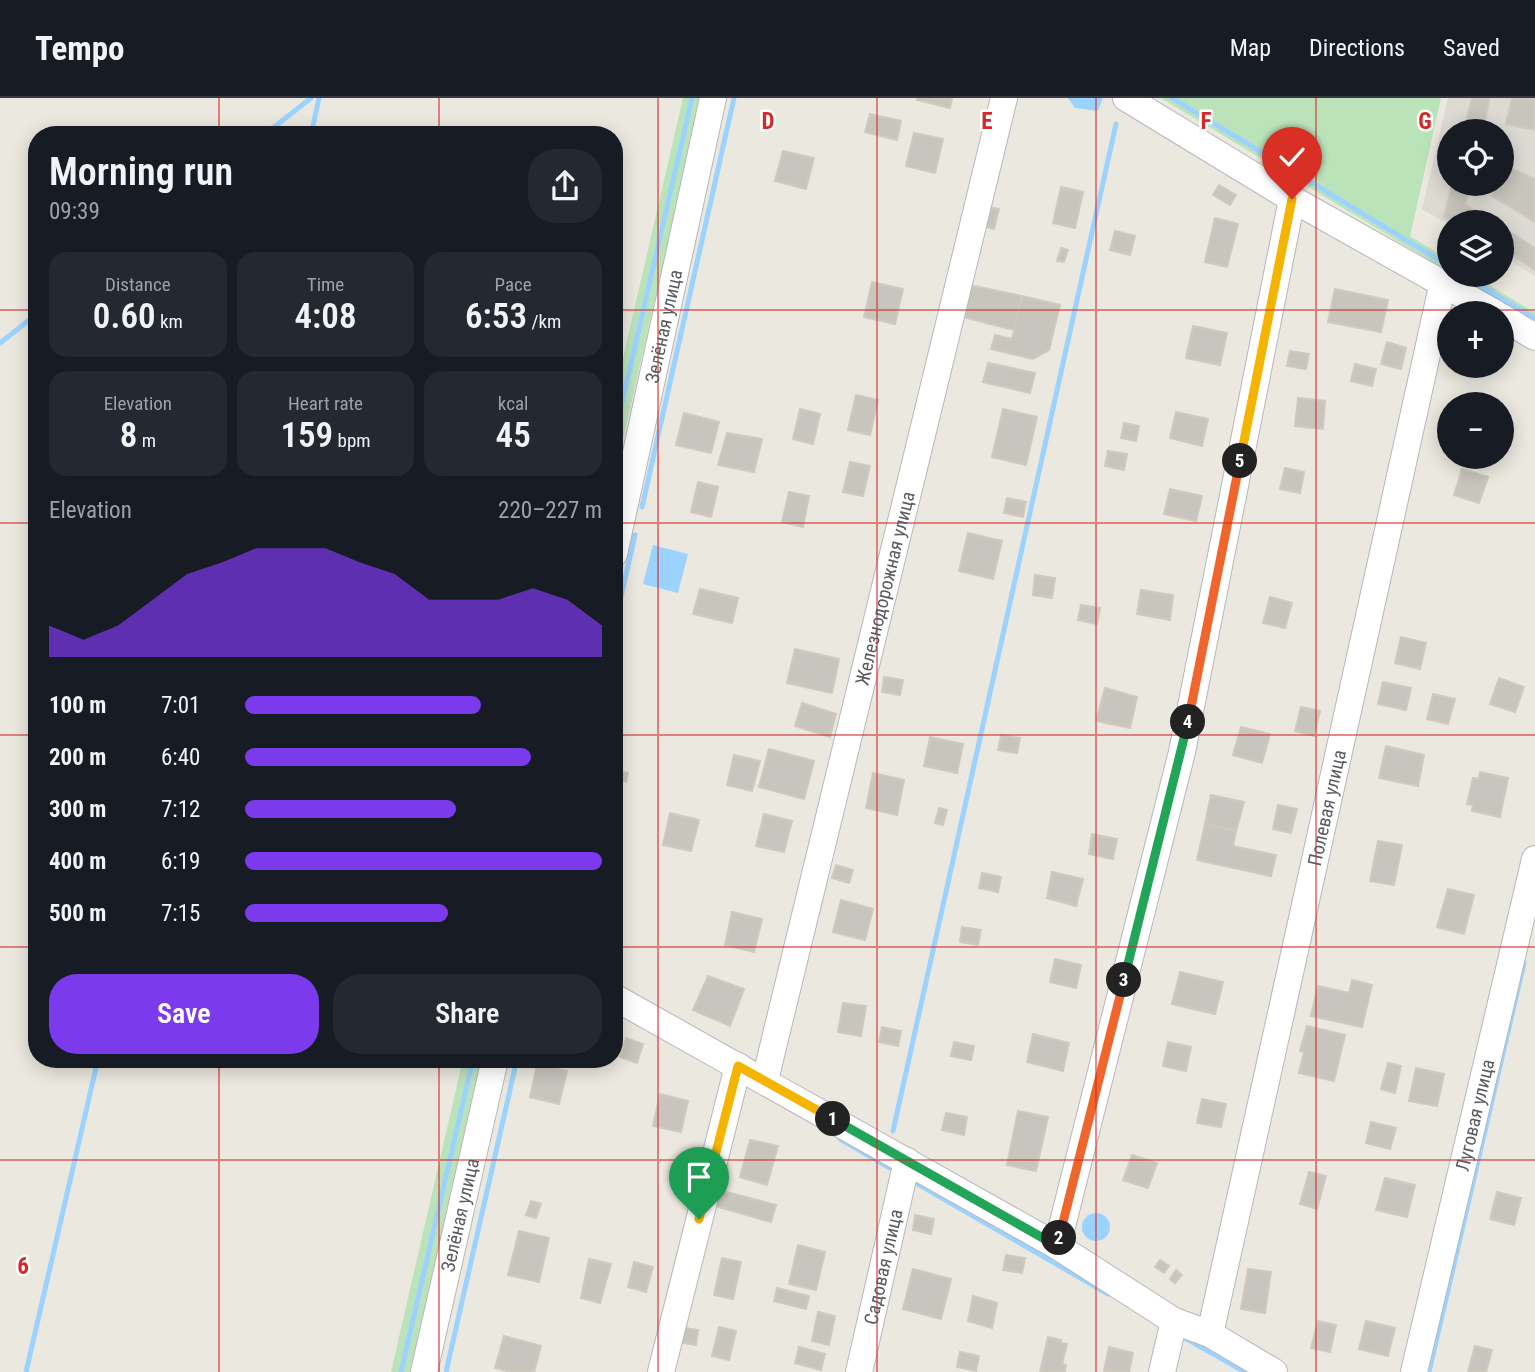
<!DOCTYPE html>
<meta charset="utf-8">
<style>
body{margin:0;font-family:"Roboto Condensed",sans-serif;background:#242831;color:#f1f3f6;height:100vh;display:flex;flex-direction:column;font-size:26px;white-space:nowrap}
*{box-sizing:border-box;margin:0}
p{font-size:23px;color:#9ea1a6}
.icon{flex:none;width:38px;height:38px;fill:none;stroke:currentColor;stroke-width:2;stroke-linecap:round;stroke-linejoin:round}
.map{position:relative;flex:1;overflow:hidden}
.panel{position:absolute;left:28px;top:28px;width:595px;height:942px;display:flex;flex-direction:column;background:#171b24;border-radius:28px;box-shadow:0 4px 18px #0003}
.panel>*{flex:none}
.controls{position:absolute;left:1437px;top:21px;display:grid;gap:14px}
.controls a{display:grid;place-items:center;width:77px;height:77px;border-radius:50%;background:#171b24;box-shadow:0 4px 18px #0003;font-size:35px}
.pin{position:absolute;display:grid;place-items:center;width:60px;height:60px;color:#fff;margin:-72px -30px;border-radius:50% 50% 50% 0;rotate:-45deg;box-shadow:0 0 7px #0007}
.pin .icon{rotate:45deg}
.km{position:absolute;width:35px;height:35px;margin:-18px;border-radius:50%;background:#222;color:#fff;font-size:19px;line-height:35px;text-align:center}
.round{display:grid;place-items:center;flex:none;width:74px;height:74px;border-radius:28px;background:#242831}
.summary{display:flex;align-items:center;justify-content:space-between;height:119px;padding:0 21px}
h1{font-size:38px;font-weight:600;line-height:52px}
.stats{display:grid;grid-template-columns:repeat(3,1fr);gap:10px;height:119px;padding:7px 21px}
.stats div{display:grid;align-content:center;border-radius:18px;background:#242831;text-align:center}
.stats b{font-size:35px;font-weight:600}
.stats small{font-size:19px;font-weight:400}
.stats p{font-size:19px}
.chart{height:196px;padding:14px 21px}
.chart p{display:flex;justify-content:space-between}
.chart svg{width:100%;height:126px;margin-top:7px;fill:#7c3aed;opacity:.7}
.cta{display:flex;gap:14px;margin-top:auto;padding:14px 21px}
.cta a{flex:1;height:80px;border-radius:28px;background:#7c3aed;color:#fff;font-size:28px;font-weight:600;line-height:80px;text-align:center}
.cta a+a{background:#242831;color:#f1f3f6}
ul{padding:0 21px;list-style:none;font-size:23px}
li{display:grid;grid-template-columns:112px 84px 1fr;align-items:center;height:52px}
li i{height:18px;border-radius:9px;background:#7c3aed}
header{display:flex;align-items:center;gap:42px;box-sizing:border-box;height:98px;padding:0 35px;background:#171b24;border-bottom:2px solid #363941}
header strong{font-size:33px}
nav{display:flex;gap:38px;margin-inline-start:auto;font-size:24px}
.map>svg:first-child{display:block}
</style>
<header>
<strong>Tempo</strong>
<nav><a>Map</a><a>Directions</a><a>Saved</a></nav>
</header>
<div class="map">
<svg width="1535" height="1274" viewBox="0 0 1535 1274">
<rect width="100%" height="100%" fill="#ebe8df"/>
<path fill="#dcdad3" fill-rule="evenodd" d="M1448,0H1535V178L1502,158V124H1449V127L1422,111ZM1449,33H1502V86H1449Z"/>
<g fill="#bbe3ba">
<path d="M683,0H701L614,381V299Z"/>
<path d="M1161,0H1441L1410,138L1449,162V174Z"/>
<path d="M1453,177H1473L1535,215V227Z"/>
<path d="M463,961H482L410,1274H391Z"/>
</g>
<g fill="#9cd3fe">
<path d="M1068,0H1103L1098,13L1075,10Z"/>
<path d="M653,447L688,456L678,495L643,486Z"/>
<circle cx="1096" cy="1129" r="14"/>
</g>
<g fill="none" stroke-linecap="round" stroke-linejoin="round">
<g stroke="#9cd3fe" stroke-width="5">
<path d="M1172,0L1449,168"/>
<path d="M264,37L311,0"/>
<path d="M311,37L319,0"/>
<path d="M1463,177L1535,221"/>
<path d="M0,245L37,216"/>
<path d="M614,340L692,0"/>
<path d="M642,409L734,0"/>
<path d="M614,530L635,437"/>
<path d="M893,1033L1116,26"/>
<path d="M840,1041L890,1070"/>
<path d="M916,1085L1108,1196"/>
<path d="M1185,1240L1245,1274"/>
<path d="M26,1274L98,961"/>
<path d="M401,1274L473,961"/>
<path d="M446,1274L517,961"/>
<path d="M1429,1274L1524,865"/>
</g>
</g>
<g fill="#c8c5be" stroke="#d0cabd" stroke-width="2">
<path d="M917,0H952L950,10L917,2Z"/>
<path d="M1472,0H1490L1482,33H1464Z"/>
<path d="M1512,0H1535V32L1506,26Z"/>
<path d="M870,16L901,23L897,42L865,34Z"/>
<path d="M914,35L943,41L935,75L906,68Z"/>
<path d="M783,53L814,60L806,91L775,83Z"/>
<path d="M1502,66L1535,81V124L1492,98L1496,86H1502Z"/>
<path d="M1452,86H1470L1465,106L1494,124H1460L1444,119Z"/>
<path d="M1219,87L1236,97L1230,107L1213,97Z"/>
<path d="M1061,89L1083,94L1075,130L1053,125Z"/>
<path d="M989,109L999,111L994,131L984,128Z"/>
<path d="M1215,120L1238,126L1227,169L1205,164Z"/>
<path d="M1502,129L1535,150V172L1502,150Z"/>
<path d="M1115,133L1135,138L1130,157L1110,152Z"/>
<path d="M1061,150L1068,152L1064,164L1057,163Z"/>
<path d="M872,184L903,191L895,226L864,219Z"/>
<path d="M960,185L1022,198L1014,232L952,216Z"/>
<path d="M1335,191L1388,202L1381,234L1328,224Z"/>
<path d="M1022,198L1060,207L1049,252L1033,261L991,251L995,237L1012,241Z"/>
<path d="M1193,228L1227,235L1220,267L1186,260Z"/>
<path d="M1387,244L1406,250L1401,271L1381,266Z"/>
<path d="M1290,253L1309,256L1306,271L1287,268Z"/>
<path d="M988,265L1035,275L1030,295L983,284Z"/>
<path d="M1355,266L1376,271L1372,288L1351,283Z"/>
<path d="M856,297L878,302L870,337L848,332Z"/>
<path d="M1298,300L1325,303L1323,331L1295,328Z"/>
<path d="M800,311L820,316L813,346L793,341Z"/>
<path d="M1003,311L1037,319L1026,367L992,359Z"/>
<path d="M1449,313V343L1442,341Z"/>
<path d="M1176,314L1208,321L1202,348L1170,340Z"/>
<path d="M684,315L719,324L711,355L676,347Z"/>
<path d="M1124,325L1139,328L1136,343L1121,340Z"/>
<path d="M727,335L762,341L754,374L718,367Z"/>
<path d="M1108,353L1127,356L1124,372L1105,368Z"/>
<path d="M850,364L870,368L863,398L843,394Z"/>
<path d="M1285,370L1304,374L1300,395L1280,391Z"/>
<path d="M1462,371L1488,379L1479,405L1454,397Z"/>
<path d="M698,384L718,389L711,419L691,414Z"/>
<path d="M1170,391L1202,398L1196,423L1164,416Z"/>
<path d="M789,394L809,398L803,429L782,424Z"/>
<path d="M1007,400L1026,404L1023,419L1004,415Z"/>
<path d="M968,435L1002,443L993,481L959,473Z"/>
<path d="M1035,477L1055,480L1052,500L1033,497Z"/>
<path d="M700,491L738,500L732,525L693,516Z"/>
<path d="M1141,492L1173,497L1170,522L1137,516Z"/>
<path d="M1270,499L1292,505L1285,530L1263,525Z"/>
<path d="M1081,507L1100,510L1097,526L1078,522Z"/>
<path d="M1401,539L1426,545L1420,571L1395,565Z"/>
<path d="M795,551L839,561L832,595L787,585Z"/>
<path d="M884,579L903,582L900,597L882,594Z"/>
<path d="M1499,580L1524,589L1515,614L1490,606Z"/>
<path d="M1383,584L1411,590L1406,612L1378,606Z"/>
<path d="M1105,590L1137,599L1130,630L1096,623Z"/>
<path d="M1433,596L1455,601L1448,626L1427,621Z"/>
<path d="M802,605L836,616L830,639L795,628Z"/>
<path d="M1301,609L1320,613L1314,638L1295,633Z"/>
<path d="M1241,629L1270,636L1262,665L1233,657Z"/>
<path d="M1001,637L1020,640L1017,655L998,652Z"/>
<path d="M930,639L963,646L957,675L924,668Z"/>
<path d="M1386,648L1424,657L1418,688L1379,680Z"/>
<path d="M769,651L814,663L804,701L759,689Z"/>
<path d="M734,657L760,663L752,693L727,687Z"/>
<path d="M614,672L628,675L626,684L614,681Z"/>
<path d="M1480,674L1508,680L1500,719L1472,713L1473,707L1467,706L1473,680L1479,681Z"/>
<path d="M873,675L904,682L897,717L866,710Z"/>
<path d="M1211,697L1244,704L1236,733L1205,726Z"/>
<path d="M1278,707L1297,711L1291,735L1273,731Z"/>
<path d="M939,710L947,712L943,727L935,725Z"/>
<path d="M670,715L699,722L691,753L663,747Z"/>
<path d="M764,716L792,723L784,754L756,748Z"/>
<path d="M1205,726L1236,733L1233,748L1276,757L1271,778L1197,762Z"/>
<path d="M1092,736L1117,741L1113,761L1089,756Z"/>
<path d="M1378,743L1402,747L1394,787L1370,783Z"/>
<path d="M836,767L853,772L849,785L832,780Z"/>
<path d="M1052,774L1083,781L1076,808L1047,800Z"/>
<path d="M982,775L1001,779L998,794L979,790Z"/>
<path d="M1448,791L1474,797L1464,836L1437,829Z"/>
<path d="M841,802L873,811L865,842L833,834Z"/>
<path d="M732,814L762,821L754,854L725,847Z"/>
<path d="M614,825L620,826L615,848H614Z"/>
<path d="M962,829L981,832L978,847L960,844Z"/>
<path d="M1055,861L1081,867L1076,890L1050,884Z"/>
<path d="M1180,874L1223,884L1215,916L1172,906Z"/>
<path d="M708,878L744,891L730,928L693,912Z"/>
<path d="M1352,882L1372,887L1362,929L1311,918L1318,888L1349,895Z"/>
<path d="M843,905L866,908L861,938L838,934Z"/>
<path d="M1307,928L1345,937L1334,983L1299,975L1304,954L1300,953Z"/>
<path d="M882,929L901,933L898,948L879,944Z"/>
<path d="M1033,936L1069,945L1063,973L1027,964Z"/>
<path d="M626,940L643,946L637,965L620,959Z"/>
<path d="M954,944L974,948L971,962L951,958Z"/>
<path d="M1168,944L1191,949L1186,973L1163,968Z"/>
<path d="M1388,965L1401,968L1395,995L1381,991Z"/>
<path d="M537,967L567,973L559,1006L530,999Z"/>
<path d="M1416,970L1444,976L1437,1008L1409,1003Z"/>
<path d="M660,996L688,1003L681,1034L653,1028Z"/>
<path d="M1202,1001L1226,1006L1221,1029L1197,1025Z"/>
<path d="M1018,1013L1048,1019L1036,1073L1007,1067Z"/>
<path d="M946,1015L967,1019L964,1037L942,1032Z"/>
<path d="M1371,1024L1396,1030L1390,1051L1366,1045Z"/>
<path d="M750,1042L778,1048L767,1087L740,1079Z"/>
<path d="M1132,1057L1157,1065L1148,1090L1123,1082Z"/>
<path d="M1309,1074L1326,1078L1317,1111L1300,1106Z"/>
<path d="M1385,1080L1415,1087L1407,1119L1376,1112Z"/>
<path d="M719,1092L776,1107L771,1124L715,1108Z"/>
<path d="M1497,1094L1521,1100L1514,1127L1490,1121Z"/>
<path d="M531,1103L541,1106L536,1120L526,1117Z"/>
<path d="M915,1117L934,1121L931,1136L913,1132Z"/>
<path d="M519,1133L549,1140L539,1184L508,1177Z"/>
<path d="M798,1147L825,1154L816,1192L789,1186Z"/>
<path d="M1006,1157L1025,1160L1022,1175L1003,1172Z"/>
<path d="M722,1160L741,1164L733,1201L714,1197Z"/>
<path d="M589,1161L611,1166L600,1205L581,1200Z"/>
<path d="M1160,1162L1169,1168L1164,1175L1155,1169Z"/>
<path d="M634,1164L653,1169L646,1194L628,1189Z"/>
<path d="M913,1171L951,1181L941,1221L903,1211Z"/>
<path d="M1248,1171L1271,1174L1265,1215L1241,1211Z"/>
<path d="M1176,1172L1182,1177L1175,1185L1170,1181Z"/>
<path d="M777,1190L809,1198L806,1211L774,1203Z"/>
<path d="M973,1198L997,1205L992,1230L968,1223Z"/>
<path d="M818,1214L835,1218L829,1247L812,1243Z"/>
<path d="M1318,1223L1336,1227L1330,1254L1311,1250Z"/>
<path d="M1366,1223L1395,1230L1388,1258L1359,1251Z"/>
<path d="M680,1229L698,1232L696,1247L677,1244Z"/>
<path d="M719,1229L736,1233L729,1262L712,1258Z"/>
<path d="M504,1238L541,1248L534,1274H511L495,1270Z"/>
<path d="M1048,1239L1061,1242V1245L1067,1246L1062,1266L1066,1267L1065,1274H1040Z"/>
<path d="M1475,1248L1492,1252L1486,1274H1468Z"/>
<path d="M799,1249L825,1256L821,1272L795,1265Z"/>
<path d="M1109,1249L1133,1255L1129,1274L1104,1273Z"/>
<path d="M960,1254L979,1258L976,1273L957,1269Z"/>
</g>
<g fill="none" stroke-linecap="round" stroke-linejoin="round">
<g stroke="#b5b7bc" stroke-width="28">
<g id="minor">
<path d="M1126,0L1292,101L1495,215"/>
<path d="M1502,219L1535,239"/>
<path id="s1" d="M614,456L713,0"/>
<path d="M614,899L1057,1148L1174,1223L1210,1236L1274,1274"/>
<path id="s2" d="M765,982L1004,0"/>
<path d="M1057,1148L1182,654L1292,101"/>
<path id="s3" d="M1210,1236L1443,184"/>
<path id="s4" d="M424,1274L495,961"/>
<path d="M661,1274L738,968"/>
<path id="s5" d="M859,1274L907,1063"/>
<path d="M1162,1274L1174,1223"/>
<path id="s6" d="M1414,1274L1535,761"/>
</g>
</g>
<use href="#minor" stroke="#fff" stroke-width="26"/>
</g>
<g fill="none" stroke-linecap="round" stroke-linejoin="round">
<g stroke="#fff" stroke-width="14">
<path id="split-1" d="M699,1121L738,968L833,1021"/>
</g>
<g stroke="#fff" stroke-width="14">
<path id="split-2" d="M833,1021L1057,1148L1059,1140"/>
</g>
<g stroke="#fff" stroke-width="14">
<path id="split-3" d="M1059,1140L1124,882"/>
</g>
<g stroke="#fff" stroke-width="14">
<path id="split-4" d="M1124,882L1188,624"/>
</g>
<g stroke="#fff" stroke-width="14">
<path id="split-5" d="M1188,624L1240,363"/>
</g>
<g stroke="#fff" stroke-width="14">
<path id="split-6" d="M1240,363L1292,101"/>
</g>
<use href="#split-1" stroke="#f5b400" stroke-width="9"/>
<use href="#split-2" stroke="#22a559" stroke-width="9"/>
<use href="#split-3" stroke="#f0652b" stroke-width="9"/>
<use href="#split-4" stroke="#22a559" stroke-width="9"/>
<use href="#split-5" stroke="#f0652b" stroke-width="9"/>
<use href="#split-6" stroke="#f5b400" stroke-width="9"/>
</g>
<path fill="none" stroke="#d62828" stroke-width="2" stroke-opacity="0.55" d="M219,0V37M439,0V37M658,0V1274M877,0V1274M1096,0V1274M1316,0V1274M0,212H37M614,212H1535M0,425H37M614,425H1535M0,637H37M614,637H1535M0,849H37M614,849H1535M219,961V1274M439,961V1274M0,1062H1535"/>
<g text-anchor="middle" stroke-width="5" stroke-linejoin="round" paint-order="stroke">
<g font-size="19" fill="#585b60" stroke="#fff">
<text dy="7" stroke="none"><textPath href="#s1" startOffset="233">Зелёная улица</textPath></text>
<text dy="7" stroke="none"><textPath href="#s2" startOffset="506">Железнодорожная улица</textPath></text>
<text dy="7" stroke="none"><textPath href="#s3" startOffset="539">Полевая улица</textPath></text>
<text dy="7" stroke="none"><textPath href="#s6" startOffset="264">Луговая улица</textPath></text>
<text dy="7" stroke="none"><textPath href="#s4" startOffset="161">Зелёная улица</textPath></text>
<text dy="7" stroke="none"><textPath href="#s5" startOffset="108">Садовая улица</textPath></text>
</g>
</g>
<g font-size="23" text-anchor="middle" font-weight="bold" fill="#d62828" stroke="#fff" stroke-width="5" stroke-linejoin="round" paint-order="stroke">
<text x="768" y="31">D</text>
<text x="987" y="31">E</text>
<text x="1206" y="31">F</text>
<text x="1425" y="31">G</text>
<text x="23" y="1176">6</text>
</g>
</svg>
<div class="controls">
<a><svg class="icon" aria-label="locate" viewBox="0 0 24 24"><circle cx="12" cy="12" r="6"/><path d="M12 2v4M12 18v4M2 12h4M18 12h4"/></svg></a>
<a><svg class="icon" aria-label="layers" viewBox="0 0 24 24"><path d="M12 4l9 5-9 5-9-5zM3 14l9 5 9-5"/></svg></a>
<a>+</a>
<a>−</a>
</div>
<div class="pin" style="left:699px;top:1121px;background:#1e9e55"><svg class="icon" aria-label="arrive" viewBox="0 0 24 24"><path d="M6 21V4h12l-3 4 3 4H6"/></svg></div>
<div class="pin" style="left:1292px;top:101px;background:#d93025"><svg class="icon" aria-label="check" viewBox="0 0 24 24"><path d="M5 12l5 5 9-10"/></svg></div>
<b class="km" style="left:833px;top:1021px">1</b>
<b class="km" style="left:1059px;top:1140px">2</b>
<b class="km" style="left:1124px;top:882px">3</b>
<b class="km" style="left:1188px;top:624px">4</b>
<b class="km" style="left:1240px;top:363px">5</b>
<section class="panel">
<div class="summary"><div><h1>Morning run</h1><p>09:39</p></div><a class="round"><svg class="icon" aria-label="share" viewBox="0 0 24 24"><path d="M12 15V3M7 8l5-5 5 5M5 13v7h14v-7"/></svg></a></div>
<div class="stats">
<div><p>Distance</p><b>0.60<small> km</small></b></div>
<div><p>Time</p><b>4:08</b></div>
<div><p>Pace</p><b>6:53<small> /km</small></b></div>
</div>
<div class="stats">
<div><p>Elevation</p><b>8<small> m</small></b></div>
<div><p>Heart rate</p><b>159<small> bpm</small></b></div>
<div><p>kcal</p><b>45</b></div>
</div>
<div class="chart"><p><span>Elevation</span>220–227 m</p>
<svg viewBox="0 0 160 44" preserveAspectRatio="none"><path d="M0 44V33L10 38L20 33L30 24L40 15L50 11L60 6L70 6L80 6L90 11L100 15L110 24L120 24L130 24L140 20L150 24L160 33V44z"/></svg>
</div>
<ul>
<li><b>100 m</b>7:01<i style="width:66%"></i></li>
<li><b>200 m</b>6:40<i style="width:80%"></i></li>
<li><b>300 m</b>7:12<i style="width:59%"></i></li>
<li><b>400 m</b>6:19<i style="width:100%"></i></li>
<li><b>500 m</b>7:15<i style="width:57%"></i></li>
</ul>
<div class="cta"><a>Save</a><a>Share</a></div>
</section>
</div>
